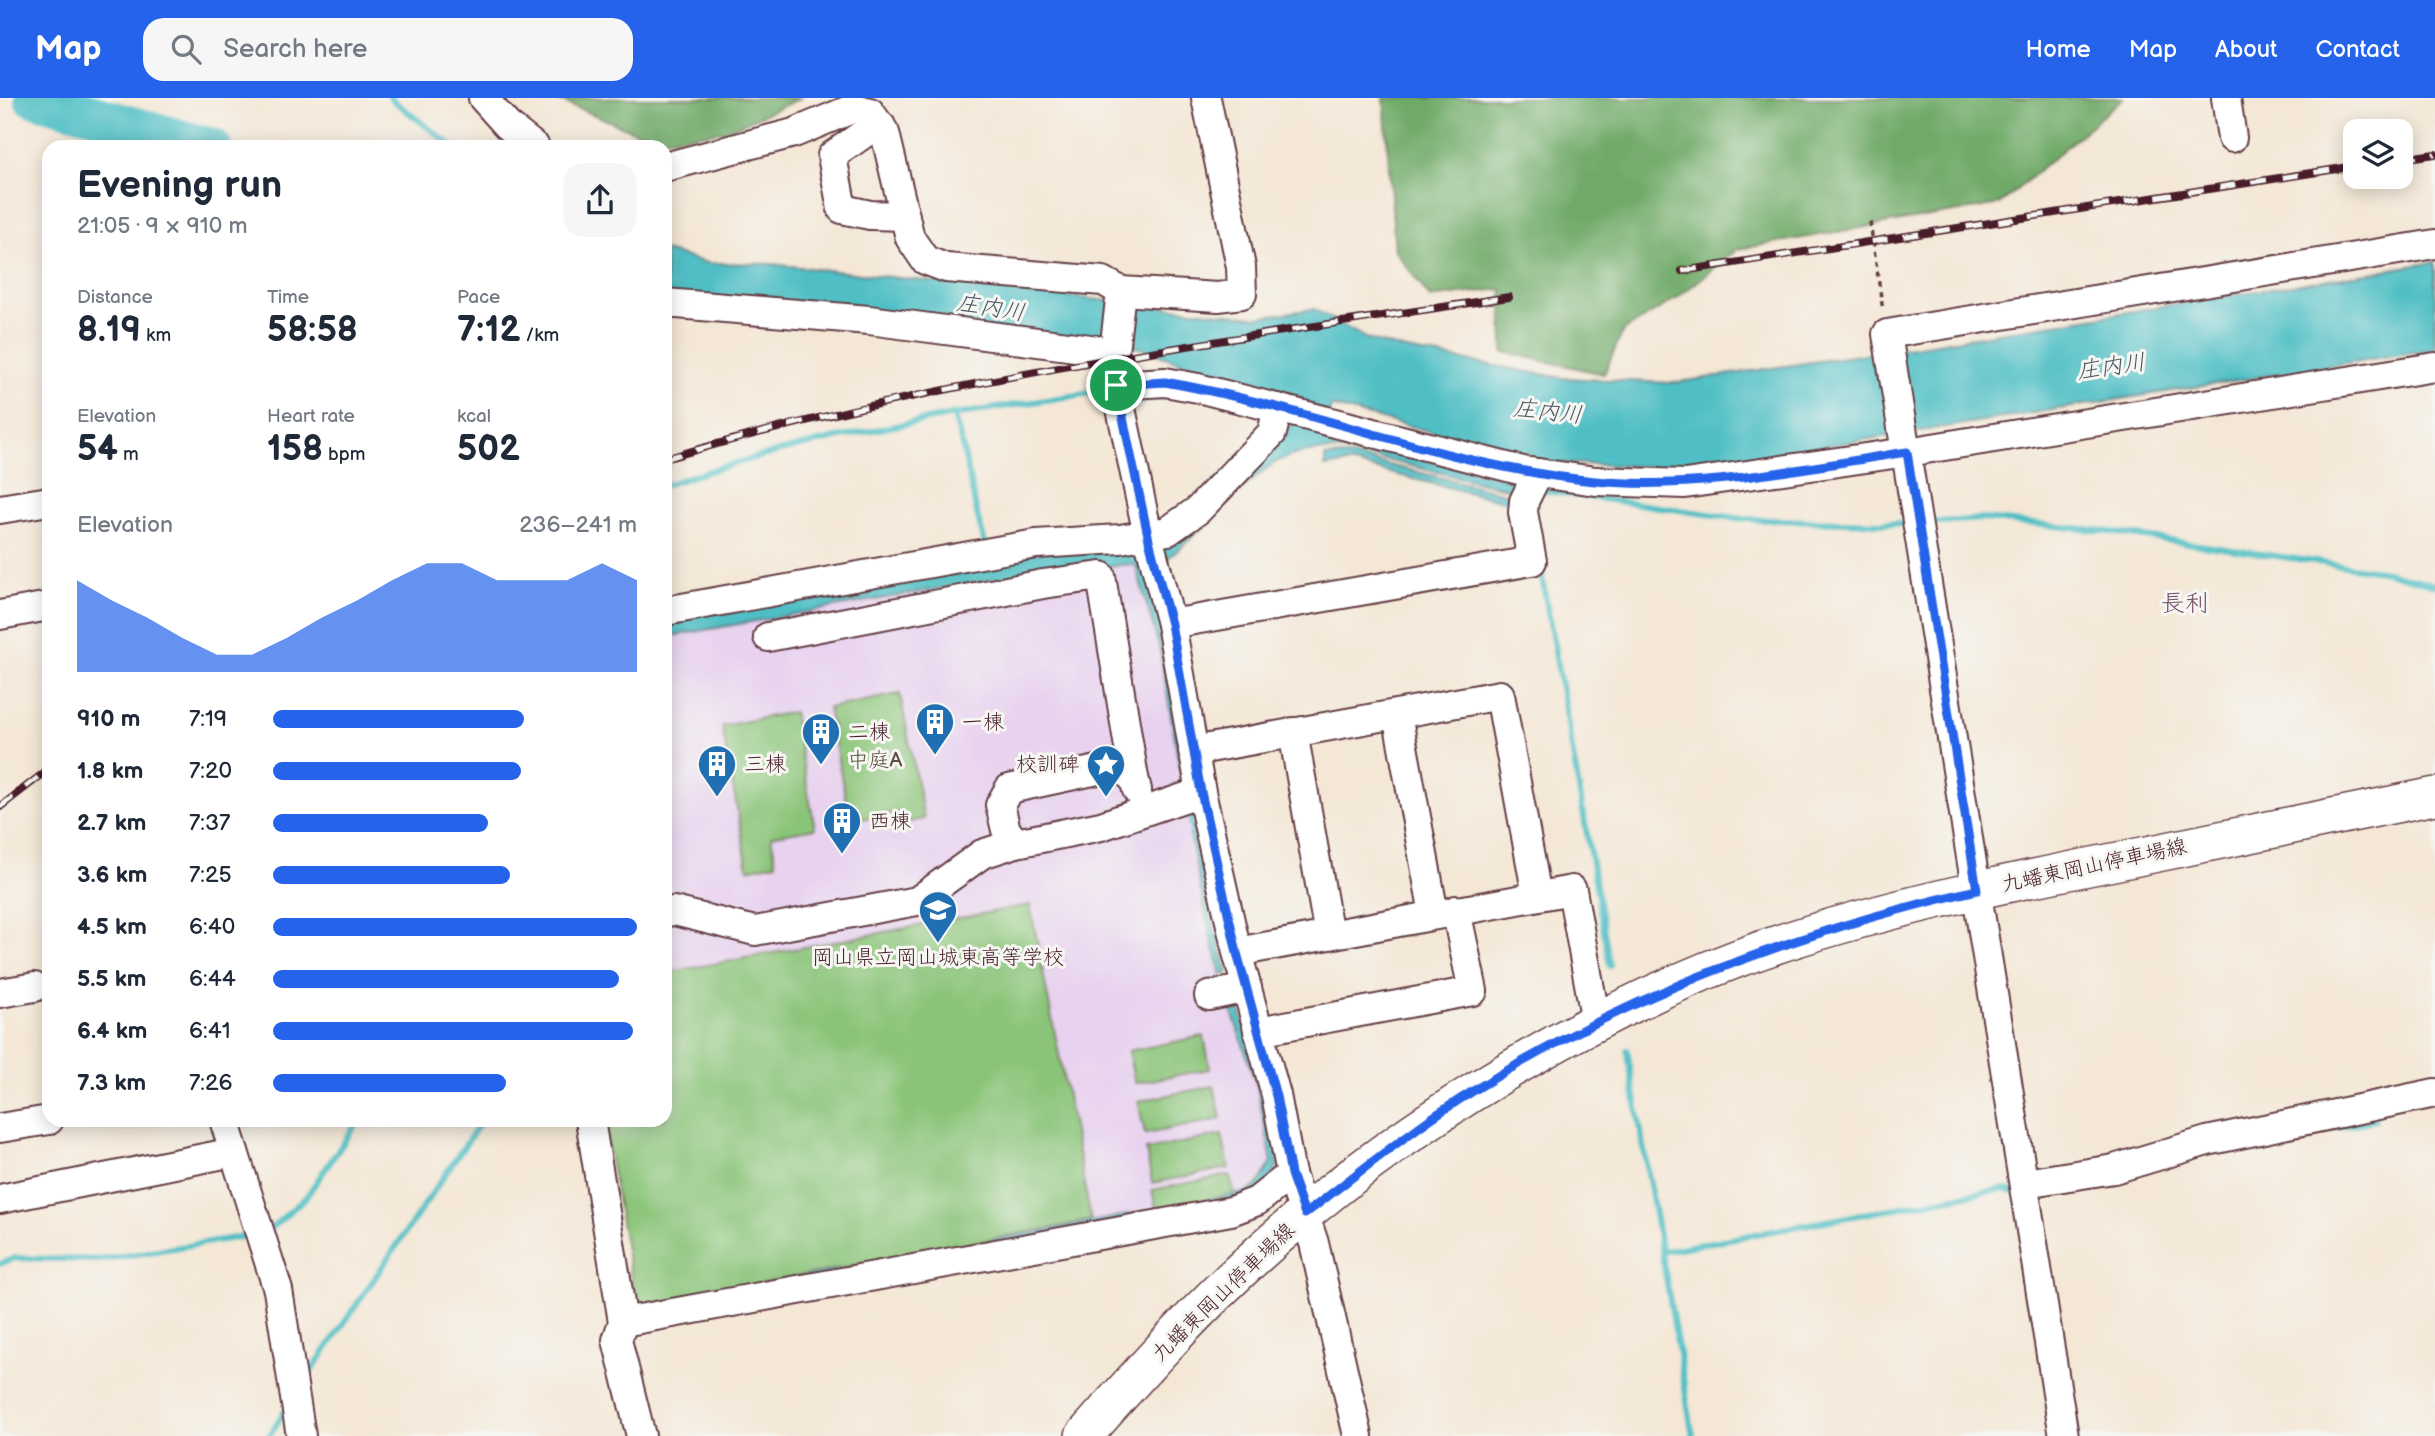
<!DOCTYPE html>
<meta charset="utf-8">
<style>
body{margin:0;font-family:"Balsamiq Sans","Klee One",sans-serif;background:#f6f6f7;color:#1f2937;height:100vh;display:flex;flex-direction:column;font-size:26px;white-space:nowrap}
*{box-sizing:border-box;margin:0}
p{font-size:23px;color:#747a83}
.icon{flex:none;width:38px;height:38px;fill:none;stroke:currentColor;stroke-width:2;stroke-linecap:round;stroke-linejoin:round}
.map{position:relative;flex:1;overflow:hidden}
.panel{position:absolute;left:42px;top:42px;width:630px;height:987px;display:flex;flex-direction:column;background:#fff;border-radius:21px;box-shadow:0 4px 18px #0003}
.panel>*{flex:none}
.buttons{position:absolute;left:2343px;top:21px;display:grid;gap:14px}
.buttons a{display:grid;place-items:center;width:70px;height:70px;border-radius:14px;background:#fff;box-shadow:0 4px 18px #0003;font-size:35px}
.pin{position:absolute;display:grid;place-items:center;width:60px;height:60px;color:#fff;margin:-30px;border:4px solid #fff;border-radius:50%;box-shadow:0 2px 7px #0007}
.round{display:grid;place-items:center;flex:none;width:74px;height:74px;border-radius:21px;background:#f6f6f7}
.headline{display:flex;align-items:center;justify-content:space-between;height:119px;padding:0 35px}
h1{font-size:38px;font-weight:600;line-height:52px}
.metrics{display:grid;grid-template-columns:repeat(3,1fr);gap:10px;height:119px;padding:7px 35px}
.metrics div{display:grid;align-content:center}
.metrics b{font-size:35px;font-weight:600}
.metrics small{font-size:19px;font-weight:400}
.metrics p{font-size:19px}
.chart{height:196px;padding:14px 35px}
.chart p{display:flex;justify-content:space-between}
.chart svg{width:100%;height:126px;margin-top:7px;fill:#2563eb;opacity:.7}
ul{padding:0 35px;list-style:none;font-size:23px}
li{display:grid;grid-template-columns:112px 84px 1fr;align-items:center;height:52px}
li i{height:18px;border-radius:9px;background:#2563eb}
header{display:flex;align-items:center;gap:42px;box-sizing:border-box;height:98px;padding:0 35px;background:#2563eb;color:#fff}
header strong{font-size:33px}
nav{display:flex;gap:38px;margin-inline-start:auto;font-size:24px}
.search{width:490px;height:63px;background:#f6f6f7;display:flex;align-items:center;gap:18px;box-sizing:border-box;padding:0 24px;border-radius:21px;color:#747a83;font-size:26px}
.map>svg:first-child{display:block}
</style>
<header>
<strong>Map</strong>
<div class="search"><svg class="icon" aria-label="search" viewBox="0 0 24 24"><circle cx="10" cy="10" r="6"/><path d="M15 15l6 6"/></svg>Search here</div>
<nav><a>Home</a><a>Map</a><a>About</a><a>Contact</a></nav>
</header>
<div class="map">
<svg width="2435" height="1338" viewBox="0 0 2435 1338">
<rect width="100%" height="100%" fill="#f6f6f2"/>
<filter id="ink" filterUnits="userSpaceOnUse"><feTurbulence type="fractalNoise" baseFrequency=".0143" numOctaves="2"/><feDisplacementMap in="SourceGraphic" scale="14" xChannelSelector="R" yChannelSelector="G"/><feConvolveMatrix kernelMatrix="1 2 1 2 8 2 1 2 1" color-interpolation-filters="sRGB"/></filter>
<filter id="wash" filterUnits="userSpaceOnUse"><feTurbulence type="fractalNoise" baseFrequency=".00686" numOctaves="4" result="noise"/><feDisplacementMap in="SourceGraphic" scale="28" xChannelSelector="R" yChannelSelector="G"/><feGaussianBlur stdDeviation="1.57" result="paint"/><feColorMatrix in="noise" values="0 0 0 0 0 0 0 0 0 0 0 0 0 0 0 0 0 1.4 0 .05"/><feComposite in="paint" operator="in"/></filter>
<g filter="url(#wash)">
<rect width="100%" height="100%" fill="#f4e7d5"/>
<path fill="#e8d2ef" d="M1134,467L1159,552L1209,838L1256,989L1271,1064L1263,1077L1244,1094L644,1208L634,1203L612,1079L665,1022V539L1042,474Z"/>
<g fill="#8ac478" stroke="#6a7252" stroke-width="2">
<path d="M900,596L924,721L904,725L900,714L850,723L828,610Z"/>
<path d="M793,614L815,730L771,738L776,765L748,771L722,628Z"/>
<path d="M1030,807L1091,1122L644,1208L635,1202L603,1022H665V875Z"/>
<path d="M1204,938L1210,971L1135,985L1128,953Z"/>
<path d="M1214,988L1221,1021L1145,1036L1138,1003Z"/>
<path d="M1222,1037L1229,1070L1152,1085L1146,1052Z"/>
<path d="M1230,1077L1234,1096L1156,1110L1152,1092Z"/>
</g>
<g fill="#6faa68" stroke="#5c644a" stroke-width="2">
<path d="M553,0H801L726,33L655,42Z"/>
<path d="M1384,0H2123L2000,106L1738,151L1677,200L1623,233L1604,276L1503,254L1502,191L1430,200L1395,153Z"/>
</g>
<g fill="#50bfc5" stroke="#4d6f78" stroke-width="2">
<path d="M665,153L707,165L771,166L1257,219L1314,211L1367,241L1406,252L1563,280L1672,285L1919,248L2435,164V251L1687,370L1553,365L1331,308L1324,336L1330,341L1529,385L1525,395L1353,354C1330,351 1294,352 1273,366C1236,392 1204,432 1167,461L1166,548L1187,678L1181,680L1160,552L1135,466L1038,473L665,539V521L1032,455L1137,447L1277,333L1292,328L1304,307L1302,300L1199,271L1128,246L665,199Z"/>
<path d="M1352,358L1520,399L1519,407L1350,365L1325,369V359Z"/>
<path d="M1196,734L1213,824L1228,876L1222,877L1210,837L1190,736Z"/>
<path d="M1238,906C1246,932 1283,1050 1277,1069C1273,1082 1262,1089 1252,1098L633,1216V1203L644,1209L1247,1094L1258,1086L1272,1064L1257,988L1230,908Z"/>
</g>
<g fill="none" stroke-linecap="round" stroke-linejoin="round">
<g stroke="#50bfc5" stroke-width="6">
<path d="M390,0L453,49"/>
<path d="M1127,305L1167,298"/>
<path d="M953,316C968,358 971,402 985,445"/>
<path d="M665,387C804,340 947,317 1091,295H1104L1105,300"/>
<path d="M1539,392L1743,421L1911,426"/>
<path d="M1925,425L1983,421L2103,433L2387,474L2435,487"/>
<path d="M1540,468L1610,868"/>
<path d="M1188,704L1194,742"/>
<path d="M1627,952L1693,1338"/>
<path d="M54,1029L93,1022"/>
<path d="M2320,1033L2375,1022"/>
<path d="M270,1131L306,1099L359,1022"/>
<path d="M1664,1153L1977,1095L2002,1091L2016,1094"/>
<path d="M0,1166L15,1160L99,1162L253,1137"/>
<path d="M302,1287L482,1022"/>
<path d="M269,1338L287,1310"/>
</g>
<path stroke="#50bfc5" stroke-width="38" d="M33,0L213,49"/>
</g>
</g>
<g filter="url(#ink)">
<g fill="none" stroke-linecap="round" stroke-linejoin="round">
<g stroke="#643d44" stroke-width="32">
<g id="minor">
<path d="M483,0L507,27L535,49"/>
<path d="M2226,0L2232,40"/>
<path d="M881,28L866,34L832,58L842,111L870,117L905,118"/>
<path d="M665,69L794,35L854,10L870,14L885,35L910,140L925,162L946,170L1103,183L1121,193L1113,263L1116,287L1149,442L1171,526L1201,694L1237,854L1276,997L1291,1076L1314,1145L1358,1338"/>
<path d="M1121,193L1218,199L1242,196L1241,169L1206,0"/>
<path d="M665,205L869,222L1113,254"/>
<path d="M1116,287L1165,284L1198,290L1523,373L1596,383L1685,386L1907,354L2435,269"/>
<path d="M0,411L49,403"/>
<path d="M665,513L1036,446L1120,441L1168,433L1198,412L1272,335L1278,310"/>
<path d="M0,517L49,508"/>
<path d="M1171,526L1532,463L1523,414L1524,403L1538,375"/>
<path d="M768,539L1043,486L1101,478L1134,680"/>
<path d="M1397,616L1434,816"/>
<path d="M1293,634L1329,837"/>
<path d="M1193,653L1500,597L1537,798"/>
<path d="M1016,745L1006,732L1000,707L1009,691L1116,668L1134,680L1137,692"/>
<path d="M665,814L674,813L755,833L917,803L982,756L1016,745L1101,728L1201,694"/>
<path d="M1237,854L1572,792L1596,924"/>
<path d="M0,895L35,889"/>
<path d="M1209,898L1247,890"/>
<path d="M1258,933L1473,893L1456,812"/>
<path d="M224,1022L278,1192L301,1338"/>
<path d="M590,1022L623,1224L617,1242L641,1338"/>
<path d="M0,1030L49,1022"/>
<path d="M2025,1085L2114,1071L2207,1043L2435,995"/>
<path d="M0,1101L234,1054"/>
<path d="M623,1224L1231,1113L1257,1103L1291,1076"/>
<path d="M2064,1338L1887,236L2435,146"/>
</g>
</g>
<g stroke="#643d44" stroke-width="40">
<path id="major" d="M1084,1338C1135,1280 1186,1223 1243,1170C1393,1030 1606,899 1803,838C1906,806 2012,784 2118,763C2223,741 2329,720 2435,698"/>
</g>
<path stroke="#643d44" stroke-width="3.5" stroke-dasharray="5 5" stroke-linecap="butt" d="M1870,124L1883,213"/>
<use href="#minor" stroke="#fff" stroke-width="28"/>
<use href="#major" stroke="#fff" stroke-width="37"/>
<g stroke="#4a1f2b" stroke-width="8">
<g id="rail">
<path d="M2401,61L2435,56"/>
<path d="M1682,173L2356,68"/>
<path d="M665,361C940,279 1227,242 1509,199"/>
<path d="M0,709L49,671"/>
</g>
</g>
<use href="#rail" stroke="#f6f6f2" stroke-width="5" stroke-dasharray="16" stroke-linecap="butt"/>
</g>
</g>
<g fill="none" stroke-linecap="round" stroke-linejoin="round" filter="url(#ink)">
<g stroke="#fff" stroke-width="14">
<path id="route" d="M1165,284C1310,309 1448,369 1595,383C1700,393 1803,370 1907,354L1977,792C1783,837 1602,906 1436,1017C1391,1048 1348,1083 1305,1116L1291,1076L1276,998L1237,855L1201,694L1171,526L1149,442L1116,287Z"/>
</g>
<use href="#route" stroke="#2563eb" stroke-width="9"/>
</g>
<defs>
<g id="building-pin" transform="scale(2.0125)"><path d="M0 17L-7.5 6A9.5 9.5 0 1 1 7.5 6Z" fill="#1f6fb2" stroke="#f6f6f2"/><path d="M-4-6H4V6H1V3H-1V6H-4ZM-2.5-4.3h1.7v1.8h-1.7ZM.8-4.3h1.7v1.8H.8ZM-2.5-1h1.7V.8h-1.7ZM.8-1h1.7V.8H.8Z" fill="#fff"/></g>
<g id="sight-pin" transform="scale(2.0125)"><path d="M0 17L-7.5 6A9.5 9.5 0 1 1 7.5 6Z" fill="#1f6fb2" stroke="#f6f6f2"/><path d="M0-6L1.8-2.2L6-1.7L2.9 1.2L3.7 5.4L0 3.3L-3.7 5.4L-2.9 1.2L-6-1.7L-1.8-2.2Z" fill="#fff"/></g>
<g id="school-pin" transform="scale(2.0125)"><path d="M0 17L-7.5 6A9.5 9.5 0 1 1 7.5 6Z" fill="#1f6fb2" stroke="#f6f6f2"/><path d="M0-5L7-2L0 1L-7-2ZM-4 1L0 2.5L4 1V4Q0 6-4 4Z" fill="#fff"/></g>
</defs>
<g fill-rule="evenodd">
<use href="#building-pin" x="935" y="624"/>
<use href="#building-pin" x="821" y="634"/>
<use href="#building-pin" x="717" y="666"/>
<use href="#sight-pin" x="1106" y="666"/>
<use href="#building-pin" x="842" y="723"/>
<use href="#school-pin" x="938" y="812"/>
</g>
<g text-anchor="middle" stroke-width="6" stroke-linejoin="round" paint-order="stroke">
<g font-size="21" fill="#4a1f2b" stroke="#f6f6f2" text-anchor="start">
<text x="962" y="631">一棟</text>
<text x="848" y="641">二棟</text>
<text x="744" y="673">三棟</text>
<text x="1079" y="673" text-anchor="end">校訓碑</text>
<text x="869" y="730">西棟</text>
<text x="938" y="866" text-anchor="middle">岡山県立岡山城東高等学校</text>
</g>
<g font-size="21" fill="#5d5142" stroke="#f6f6f2">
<text x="875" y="669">中庭A</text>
</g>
<g font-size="21" fill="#4a1f2b" stroke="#f6f6f2">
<text transform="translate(2094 767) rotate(-12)" y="7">九蟠東岡山停車場線</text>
<text transform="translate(1223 1194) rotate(-44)" y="7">九蟠東岡山停車場線</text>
</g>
<g font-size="23" font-style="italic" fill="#4c5761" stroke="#f6f6f2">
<text transform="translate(991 209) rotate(9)" y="8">庄内川</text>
<text transform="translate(2111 268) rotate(-8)" y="8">庄内川</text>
<text transform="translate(1548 313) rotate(6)" y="8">庄内川</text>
</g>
<g font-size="24" fill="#775068" stroke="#f6f6f2">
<text x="2185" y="513">長利</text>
</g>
</g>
</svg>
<div class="buttons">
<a><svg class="icon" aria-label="layers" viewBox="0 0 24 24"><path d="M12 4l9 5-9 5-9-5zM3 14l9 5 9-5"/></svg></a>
</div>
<div class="pin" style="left:1116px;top:287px;background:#1e9e55"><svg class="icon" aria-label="arrive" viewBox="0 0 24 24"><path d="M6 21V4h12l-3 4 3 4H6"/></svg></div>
<section class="panel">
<div class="headline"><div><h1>Evening run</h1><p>21:05 · 9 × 910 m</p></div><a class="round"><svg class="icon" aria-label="share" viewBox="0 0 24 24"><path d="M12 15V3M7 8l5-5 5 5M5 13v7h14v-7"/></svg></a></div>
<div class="metrics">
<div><p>Distance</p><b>8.19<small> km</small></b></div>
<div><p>Time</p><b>58:58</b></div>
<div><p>Pace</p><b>7:12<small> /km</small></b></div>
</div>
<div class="metrics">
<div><p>Elevation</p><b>54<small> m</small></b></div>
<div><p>Heart rate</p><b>158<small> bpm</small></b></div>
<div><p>kcal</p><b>502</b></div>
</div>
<div class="chart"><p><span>Elevation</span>236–241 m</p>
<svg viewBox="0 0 160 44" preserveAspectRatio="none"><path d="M0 44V12L10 19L20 25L30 32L40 38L50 38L60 32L70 25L80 19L90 12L100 6L110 6L120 12L130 12L140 12L150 6L160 12V44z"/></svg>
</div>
<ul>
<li><b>910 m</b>7:19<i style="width:69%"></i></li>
<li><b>1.8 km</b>7:20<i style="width:68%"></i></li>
<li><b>2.7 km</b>7:37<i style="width:59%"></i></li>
<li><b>3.6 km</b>7:25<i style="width:65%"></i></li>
<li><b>4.5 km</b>6:40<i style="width:100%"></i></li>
<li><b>5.5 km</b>6:44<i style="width:95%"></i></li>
<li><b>6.4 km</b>6:41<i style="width:99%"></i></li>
<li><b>7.3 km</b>7:26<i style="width:64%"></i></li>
</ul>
</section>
</div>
